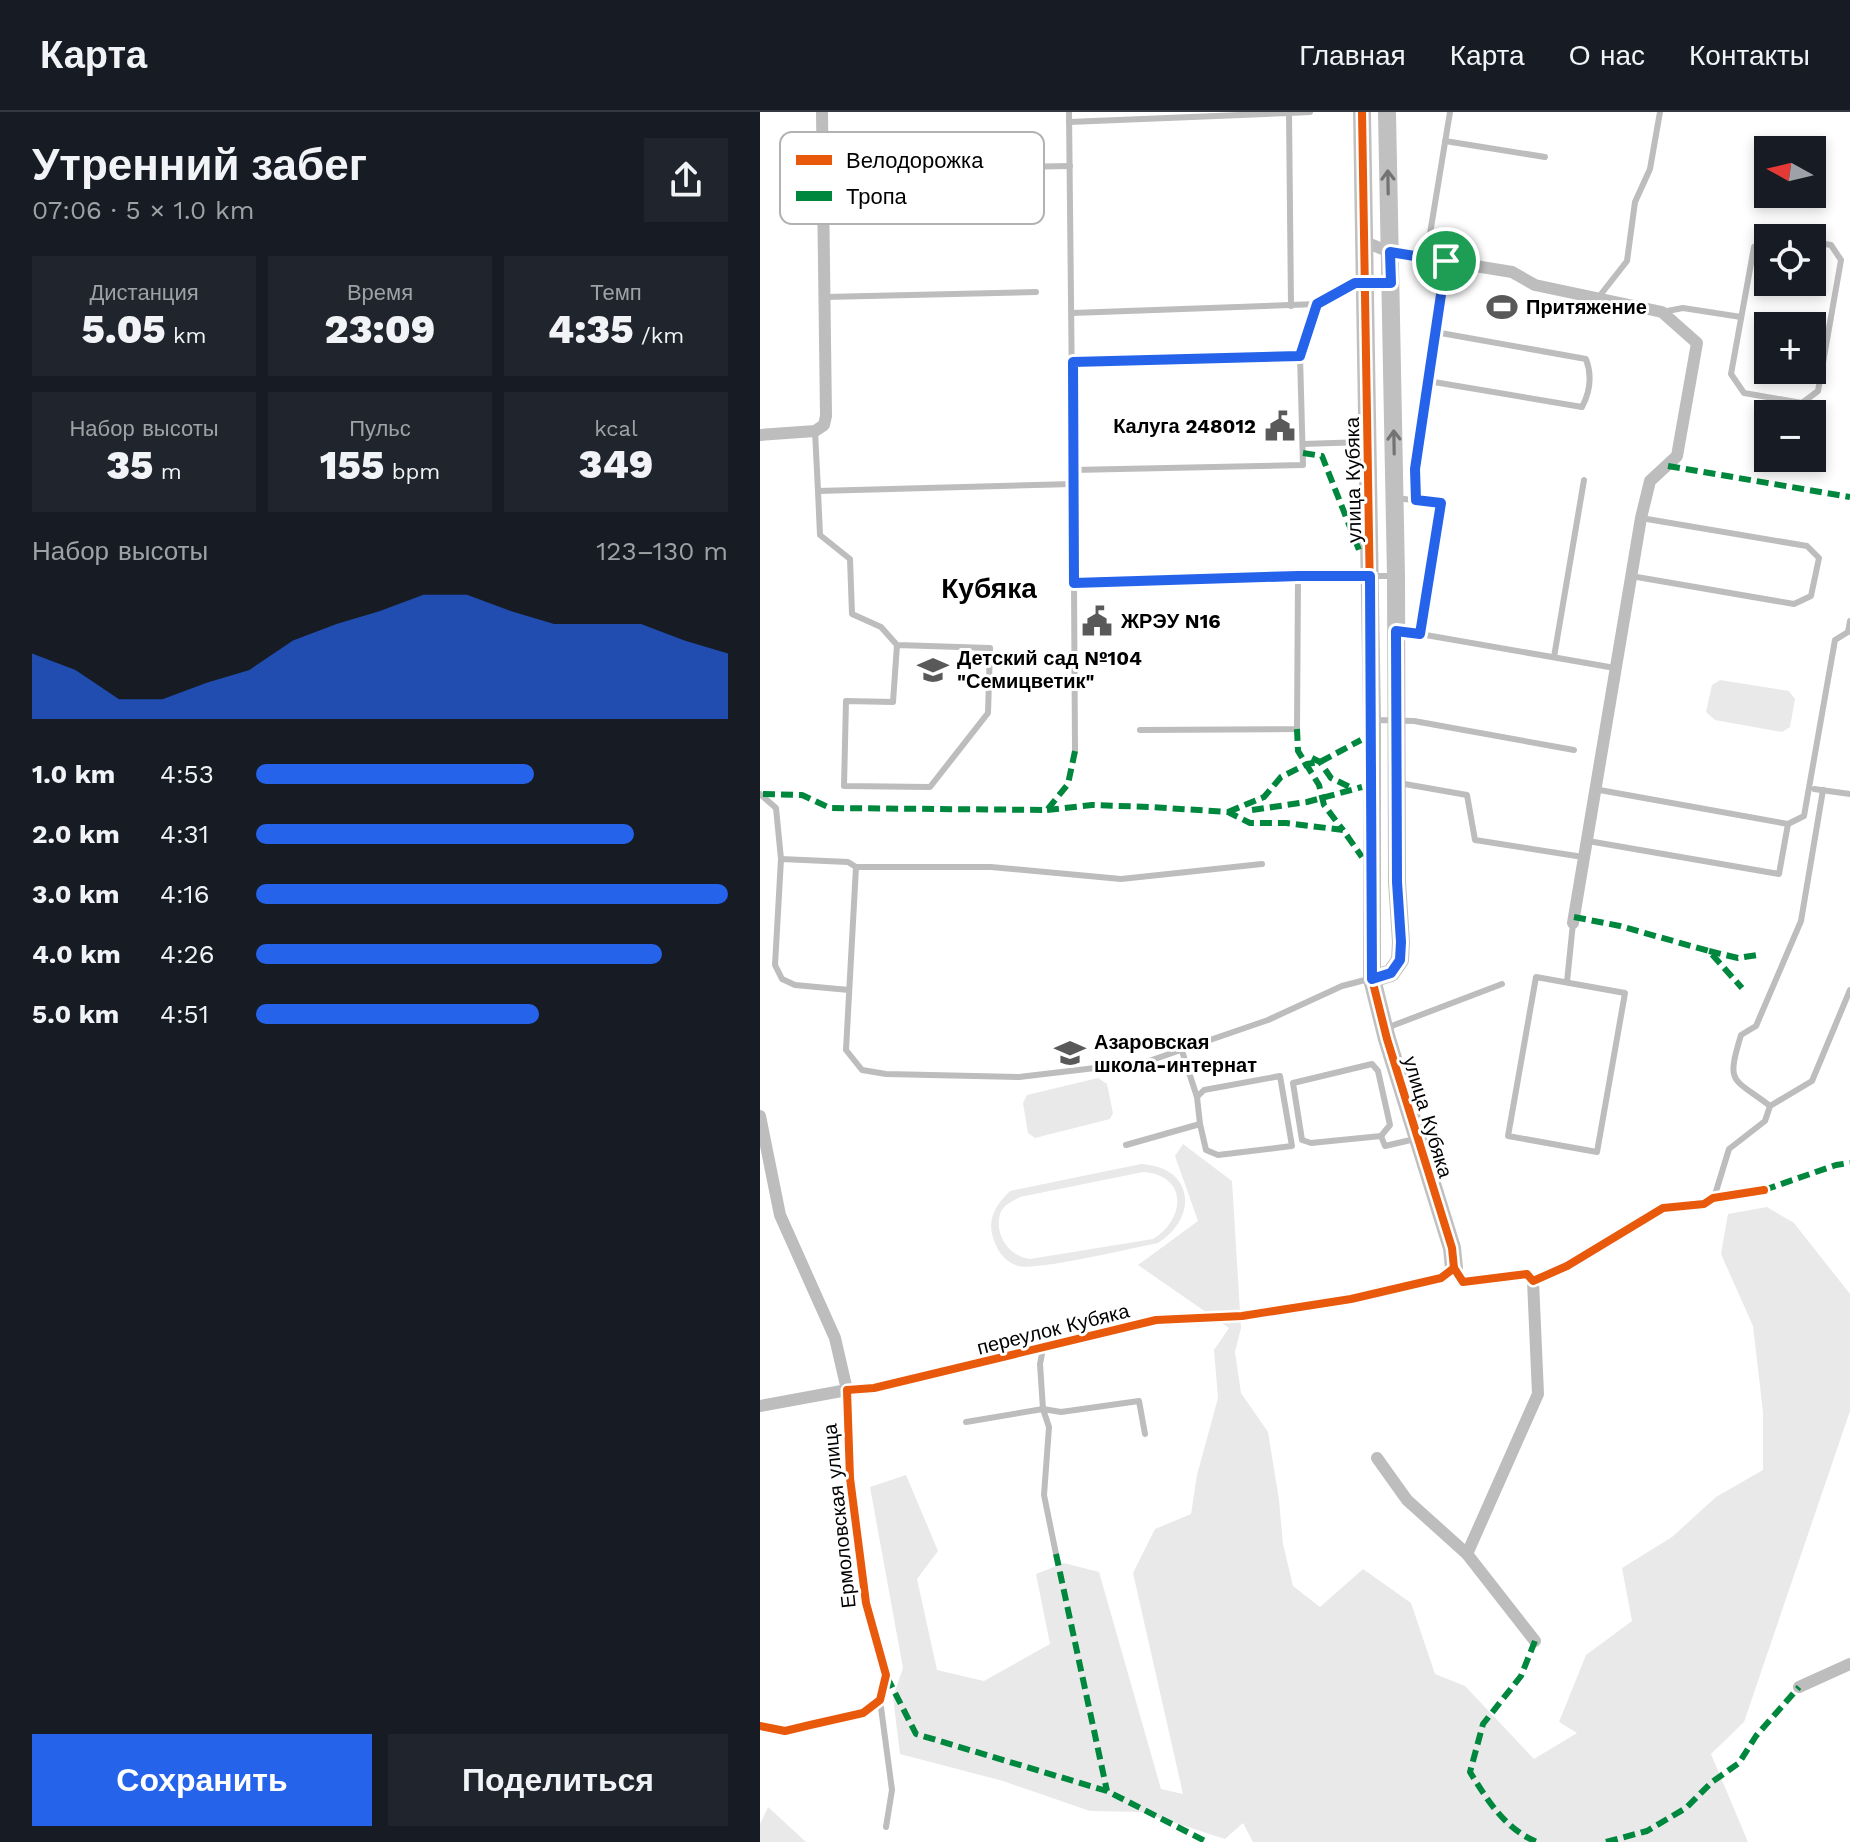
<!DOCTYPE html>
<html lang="ru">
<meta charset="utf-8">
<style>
body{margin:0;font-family:"Work Sans",sans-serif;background:#20242c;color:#f1f3f6;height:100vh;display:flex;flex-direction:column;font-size:30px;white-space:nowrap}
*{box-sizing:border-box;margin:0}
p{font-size:26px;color:#9ea1a6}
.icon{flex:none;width:44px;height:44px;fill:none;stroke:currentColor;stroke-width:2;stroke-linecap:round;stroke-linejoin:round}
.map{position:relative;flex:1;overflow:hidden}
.panel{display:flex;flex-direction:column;background:#171b24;width:760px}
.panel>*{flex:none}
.needle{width:52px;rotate:278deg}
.controls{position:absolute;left:994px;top:24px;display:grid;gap:16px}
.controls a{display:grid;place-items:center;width:72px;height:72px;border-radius:0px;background:#171b24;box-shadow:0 4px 12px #0003;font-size:40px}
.pin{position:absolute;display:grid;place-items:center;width:68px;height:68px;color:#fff;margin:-34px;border:4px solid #fff;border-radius:50%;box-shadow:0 2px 8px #0007}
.round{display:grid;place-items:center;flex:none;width:84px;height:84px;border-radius:0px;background:#20242c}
.head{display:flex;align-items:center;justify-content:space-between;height:136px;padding:0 32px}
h1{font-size:44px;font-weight:800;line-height:60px}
.metrics{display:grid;grid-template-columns:repeat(3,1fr);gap:12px;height:136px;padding:8px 32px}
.metrics div{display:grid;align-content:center;border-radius:0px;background:#20242c;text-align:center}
.metrics b{font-size:40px;font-weight:800}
.metrics small{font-size:22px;font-weight:400}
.metrics p{font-size:22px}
.chart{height:224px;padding:16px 32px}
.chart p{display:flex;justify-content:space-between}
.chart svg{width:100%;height:144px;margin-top:8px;fill:#2563eb;opacity:.7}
.primary-button{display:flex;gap:16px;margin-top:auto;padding:16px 32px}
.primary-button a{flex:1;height:92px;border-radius:0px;background:#2563eb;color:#fff;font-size:32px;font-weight:800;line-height:92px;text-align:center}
.primary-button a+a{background:#20242c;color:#f1f3f6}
ul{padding:0 32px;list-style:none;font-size:26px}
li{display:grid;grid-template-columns:128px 96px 1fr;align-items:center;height:60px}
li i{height:20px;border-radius:10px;background:#2563eb}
header{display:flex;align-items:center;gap:48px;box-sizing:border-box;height:112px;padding:0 40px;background:#171b24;border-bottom:2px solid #363941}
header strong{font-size:38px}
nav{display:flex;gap:44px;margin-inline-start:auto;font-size:28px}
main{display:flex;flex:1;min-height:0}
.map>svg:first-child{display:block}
</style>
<header>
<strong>Карта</strong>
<nav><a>Главная</a><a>Карта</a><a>О нас</a><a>Контакты</a></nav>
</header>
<main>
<section class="panel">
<div class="head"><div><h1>Утренний забег</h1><p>07:06 · 5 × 1.0 km</p></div><a class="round"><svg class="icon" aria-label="share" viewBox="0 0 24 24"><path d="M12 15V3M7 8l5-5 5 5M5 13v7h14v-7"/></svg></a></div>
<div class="metrics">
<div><p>Дистанция</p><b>5.05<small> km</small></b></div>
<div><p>Время</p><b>23:09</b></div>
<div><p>Темп</p><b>4:35<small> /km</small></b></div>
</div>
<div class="metrics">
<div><p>Набор высоты</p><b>35<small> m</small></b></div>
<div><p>Пульс</p><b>155<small> bpm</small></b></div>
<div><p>kcal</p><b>349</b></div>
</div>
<div class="chart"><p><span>Набор высоты</span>123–130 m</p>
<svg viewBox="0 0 160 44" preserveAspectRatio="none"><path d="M0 44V24L10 29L20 38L30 38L40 33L50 29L60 20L70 15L80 11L90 6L100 6L110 11L120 15L130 15L140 15L150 20L160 24V44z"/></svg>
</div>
<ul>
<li><b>1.0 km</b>4:53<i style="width:59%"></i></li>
<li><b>2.0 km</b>4:31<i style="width:80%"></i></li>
<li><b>3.0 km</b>4:16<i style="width:100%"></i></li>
<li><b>4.0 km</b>4:26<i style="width:86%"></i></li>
<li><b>5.0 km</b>4:51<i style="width:60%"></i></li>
</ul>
<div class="primary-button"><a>Сохранить</a><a>Поделиться</a></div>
</section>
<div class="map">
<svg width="1090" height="1730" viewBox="0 0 1090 1730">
<rect width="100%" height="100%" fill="#fff"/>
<g fill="#e9e9e9" fill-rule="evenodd">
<path d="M960,568L1029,579L1035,587L1030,615L1022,620L955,608L946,600L952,573Z"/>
<path d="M338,966L347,972L353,1001L350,1007L275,1026L268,1021L263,991L267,983Z"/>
<path d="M423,1032L472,1069L481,1216L475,1240L481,1281L508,1320L519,1388L523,1432L533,1474L560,1495L603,1457L651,1491L675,1562L705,1574L774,1647L817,1621L799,1610L826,1543L872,1509L862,1456L912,1425L956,1385L1003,1358V1300L993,1214L961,1142L968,1102L1007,1095L1034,1111L1090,1182V1299L984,1610L951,1642L988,1730H493L483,1711L465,1727L381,1700L330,1699L243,1669L140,1642L133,1585L143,1556L110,1375L146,1363L178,1439L157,1467L177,1558L224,1569L290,1532L276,1462L304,1451L339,1460L401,1677L423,1682L373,1461L395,1417L431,1402L437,1363L458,1286L454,1238L469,1216L378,1153L438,1109L415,1044Z"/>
<path d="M381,1052C435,1055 438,1106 398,1131C373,1136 276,1159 258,1154C243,1149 236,1137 232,1122C228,1104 238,1091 250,1079ZM383,1060C428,1063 426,1107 393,1127L270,1147C250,1145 234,1123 240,1102C243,1093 253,1089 260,1085Z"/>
<path d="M8,1695L46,1730H0V1712Z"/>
</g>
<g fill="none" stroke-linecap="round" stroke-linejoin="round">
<g stroke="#bdbdbd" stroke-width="6">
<path d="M309,0L314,471"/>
<path d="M529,1L550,0"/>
<path d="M309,10L529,1L531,194"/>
<path d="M685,29L785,45"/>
<path d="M63,59L310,54"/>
<path d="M1029,126L1010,123L994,135L971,262L984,281L1042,291L1058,279L1081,148L1071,133L1052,130"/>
<path d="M666,146L690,0"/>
<path d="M65,185L276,180"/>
<path d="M838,186L867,149L875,90L890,57L900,0"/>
<path d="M902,200L923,196L981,205"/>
<path d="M312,201L557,192L595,171H627"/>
<path d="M313,250L540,244L557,192"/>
<path d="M668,269L822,295C830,280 832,263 826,247L675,220"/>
<path d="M55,319L58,379L313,372"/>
<path d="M543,332L603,330"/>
<path d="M313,358L543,353L540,244"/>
<path d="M58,379L60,423L90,447L92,502L121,515L137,533L133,590L86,589L84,674L170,675L228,601L230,536L137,533"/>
<path d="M635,386L681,391L660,522L855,556"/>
<path d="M656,388L655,357L686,149"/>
<path d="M871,464L1034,492L1051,484L1059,446L1047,434L881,406"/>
<path d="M794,545L824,368"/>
<path d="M616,608L654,609L814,638"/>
<path d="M380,618L537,617L538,464"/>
<path d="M315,639L314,471L538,464H632"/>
<path d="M639,671L707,683L715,728L823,745"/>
<path d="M834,677L1028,712L1044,704L1075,528L1088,520L1090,509"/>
<path d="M1054,677L1090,682"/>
<path d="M1063,678L1041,809L996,914L981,923C966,973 972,965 1010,994L1052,969L1090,878"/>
<path d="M0,682L16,696L21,747L88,750L96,755"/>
<path d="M828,729L1019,762L1028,712"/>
<path d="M21,747L15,853L22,867L35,873L89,878"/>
<path d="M502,752L361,767L231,755H96L86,938L102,958L126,962L259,965L386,950L508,908L582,874L609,867"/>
<path d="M776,865L865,881L837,1040L748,1024Z"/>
<path d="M807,870L813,811"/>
<path d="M629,915L742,872"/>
<path d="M612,952L618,959L630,1013L621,1024L551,1031L542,1028L533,971Z"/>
<path d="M437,985L444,978L520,964L532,1034L458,1043L446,1038L440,1012"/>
<path d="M621,1024L625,1034L655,1027"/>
<path d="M366,1033L440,1012L437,985L421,936"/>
<path d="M954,1086L969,1037L1005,1009L1010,994"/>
<path d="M283,1237L280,1252L283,1297L289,1315L284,1383L296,1442"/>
<path d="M206,1310L283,1297L301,1300L379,1289L385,1322"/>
<path d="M120,1588L132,1678L126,1715"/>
</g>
<g stroke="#bdbdbd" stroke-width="12">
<path d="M605,130L630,140L752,160L775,173L902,200L937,231L917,344L890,369L881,406L813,811"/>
<path d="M0,323L55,319L64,313L66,304L62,0"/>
<path d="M0,1004L20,1103L75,1226L87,1278L0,1294"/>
<path d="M617,1346L647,1388L707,1442L778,1282L773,1169"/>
<path d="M707,1442L775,1529"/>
<path d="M1039,1575L1090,1552"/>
<path d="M0,1614L25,1619L50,1613L103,1601L120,1588L126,1563L106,1491L90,1366L87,1278L114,1276L396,1208L482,1204L591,1187L681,1166L694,1156L703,1170L767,1162L773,1169L807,1154L903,1096L944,1092L953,1086L1004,1078"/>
</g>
<g stroke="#c0c0c0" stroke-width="18">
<path d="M602,0L612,608V867L627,927L692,1136L694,1156"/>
<path d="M612,867L631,861L640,848L641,830L637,770L636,464L627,0"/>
</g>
<g stroke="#00873e" stroke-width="6" stroke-dasharray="12 6" stroke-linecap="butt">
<path d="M543,341L562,344L599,438"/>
<path d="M908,354L1090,385"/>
<path d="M537,617L538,639L559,673L564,693L583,718"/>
<path d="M552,646L560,650L571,666L592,676"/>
<path d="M3,682L42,683L70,696L287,698L308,672L315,639"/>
<path d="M287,698L332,693L391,695L468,700L490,711H526L583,718L602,745"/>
<path d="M492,698L547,690L602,675"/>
<path d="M468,700L504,685L521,665L547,652L560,650L601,628"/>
<path d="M814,805L860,814L949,839L982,876"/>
<path d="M949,839L978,846L997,843"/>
<path d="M1004,1078L1076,1053L1090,1051"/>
<path d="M296,1442L347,1679"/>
<path d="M775,1529L761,1564L723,1612L710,1660C728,1689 745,1717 777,1730"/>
<path d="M127,1565L156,1622L347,1679L447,1730"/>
<path d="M846,1730L887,1719L926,1696L952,1670L979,1651L996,1624L1039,1575"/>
</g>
<g stroke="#fff" stroke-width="13">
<g id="cycleway">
<path d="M602,0L612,608V867L627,927L692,1136L694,1156L703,1170L767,1162L773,1169L807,1154L903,1096L944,1092L953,1086L1004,1078"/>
<path d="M0,1614L25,1619L50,1613L103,1601L120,1588L126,1563L106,1491L90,1366L87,1278L114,1276L396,1208L482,1204L591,1187L681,1166L694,1156"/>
</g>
</g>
<use href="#cycleway" stroke="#e8590c" stroke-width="8"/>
</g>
<defs><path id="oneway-shaft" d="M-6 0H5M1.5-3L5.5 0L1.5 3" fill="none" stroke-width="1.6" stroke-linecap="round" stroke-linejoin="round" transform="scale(2)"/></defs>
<g stroke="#737373">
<use href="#oneway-shaft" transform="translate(628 70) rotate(-91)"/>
<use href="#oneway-shaft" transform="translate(634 330) rotate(-91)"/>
</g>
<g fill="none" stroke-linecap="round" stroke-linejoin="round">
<g stroke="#fff" stroke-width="16">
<path id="route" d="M630,140L686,149L655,357L656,388L681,391L660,522L636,519L637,770L641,830L640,848L631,861L612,867L610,464H538L314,471L313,250L540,244L557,192L595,171H631Z"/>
</g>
<use href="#route" stroke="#2563eb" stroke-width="10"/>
</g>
<defs>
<g id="stadium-bare" transform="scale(2.4)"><path d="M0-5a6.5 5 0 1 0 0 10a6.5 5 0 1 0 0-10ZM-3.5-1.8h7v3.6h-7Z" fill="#595959" stroke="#fff" stroke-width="2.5" paint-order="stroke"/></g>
<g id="civic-bare" transform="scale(2.4)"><path d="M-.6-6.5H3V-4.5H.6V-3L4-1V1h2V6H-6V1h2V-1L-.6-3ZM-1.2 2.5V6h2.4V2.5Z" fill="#595959" stroke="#fff" stroke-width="2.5" paint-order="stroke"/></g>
<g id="school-bare" transform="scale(2.4)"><path d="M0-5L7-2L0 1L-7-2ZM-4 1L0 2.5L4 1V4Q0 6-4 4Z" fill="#595959" stroke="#fff" stroke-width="2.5" paint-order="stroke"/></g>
</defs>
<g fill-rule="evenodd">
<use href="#stadium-bare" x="742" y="195"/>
<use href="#civic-bare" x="520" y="314"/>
<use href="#civic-bare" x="337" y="509"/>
<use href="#school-bare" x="173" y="558"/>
<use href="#school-bare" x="310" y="941"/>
</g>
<g text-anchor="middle" stroke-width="6" stroke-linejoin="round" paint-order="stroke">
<g font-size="20" font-weight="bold" fill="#000" stroke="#fff" text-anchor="start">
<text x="766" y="202">Притяжение</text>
<text x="496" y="321" text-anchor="end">Калуга 248012</text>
<text x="361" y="516">ЖРЭУ N16</text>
<text x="197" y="553">Детский сад №104<tspan x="197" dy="23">"Семицветик"</tspan></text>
<text x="334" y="937">Азаровская<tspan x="334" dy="23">школа-интернат</tspan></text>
</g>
<g font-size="20" fill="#000" stroke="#fff">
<text transform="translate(593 368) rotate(-91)" y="7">улица Кубяка</text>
<text transform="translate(668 1005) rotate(73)" y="7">улица Кубяка</text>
<text transform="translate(293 1217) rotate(-14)" y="7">переулок Кубяка</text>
<text transform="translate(79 1404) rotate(-96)" y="7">Ермоловская улица</text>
</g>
<g font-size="28" font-weight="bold" fill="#000" stroke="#fff">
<text x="229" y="486">Кубяка</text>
</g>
</g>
<rect x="20" y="20" width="264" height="92" rx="12" fill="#fff" stroke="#b2b2b2" stroke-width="2"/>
<rect x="36" y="43" width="36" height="10" fill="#e8590c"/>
<rect x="36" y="79" width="36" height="10" fill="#00873e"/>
<g font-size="22" fill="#000">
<text x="86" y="56">Велодорожка</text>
<text x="86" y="92">Тропа</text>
</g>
</svg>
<div class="controls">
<a><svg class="needle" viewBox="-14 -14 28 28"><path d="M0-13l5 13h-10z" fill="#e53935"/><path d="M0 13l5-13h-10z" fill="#9ea1a6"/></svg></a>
<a><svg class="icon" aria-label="locate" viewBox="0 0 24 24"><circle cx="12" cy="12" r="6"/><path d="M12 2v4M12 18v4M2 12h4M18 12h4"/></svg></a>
<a>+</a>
<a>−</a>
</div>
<div class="pin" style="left:686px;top:149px;background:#1e9e55"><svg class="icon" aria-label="arrive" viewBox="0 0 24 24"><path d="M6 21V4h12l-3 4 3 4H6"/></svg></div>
</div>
</main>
